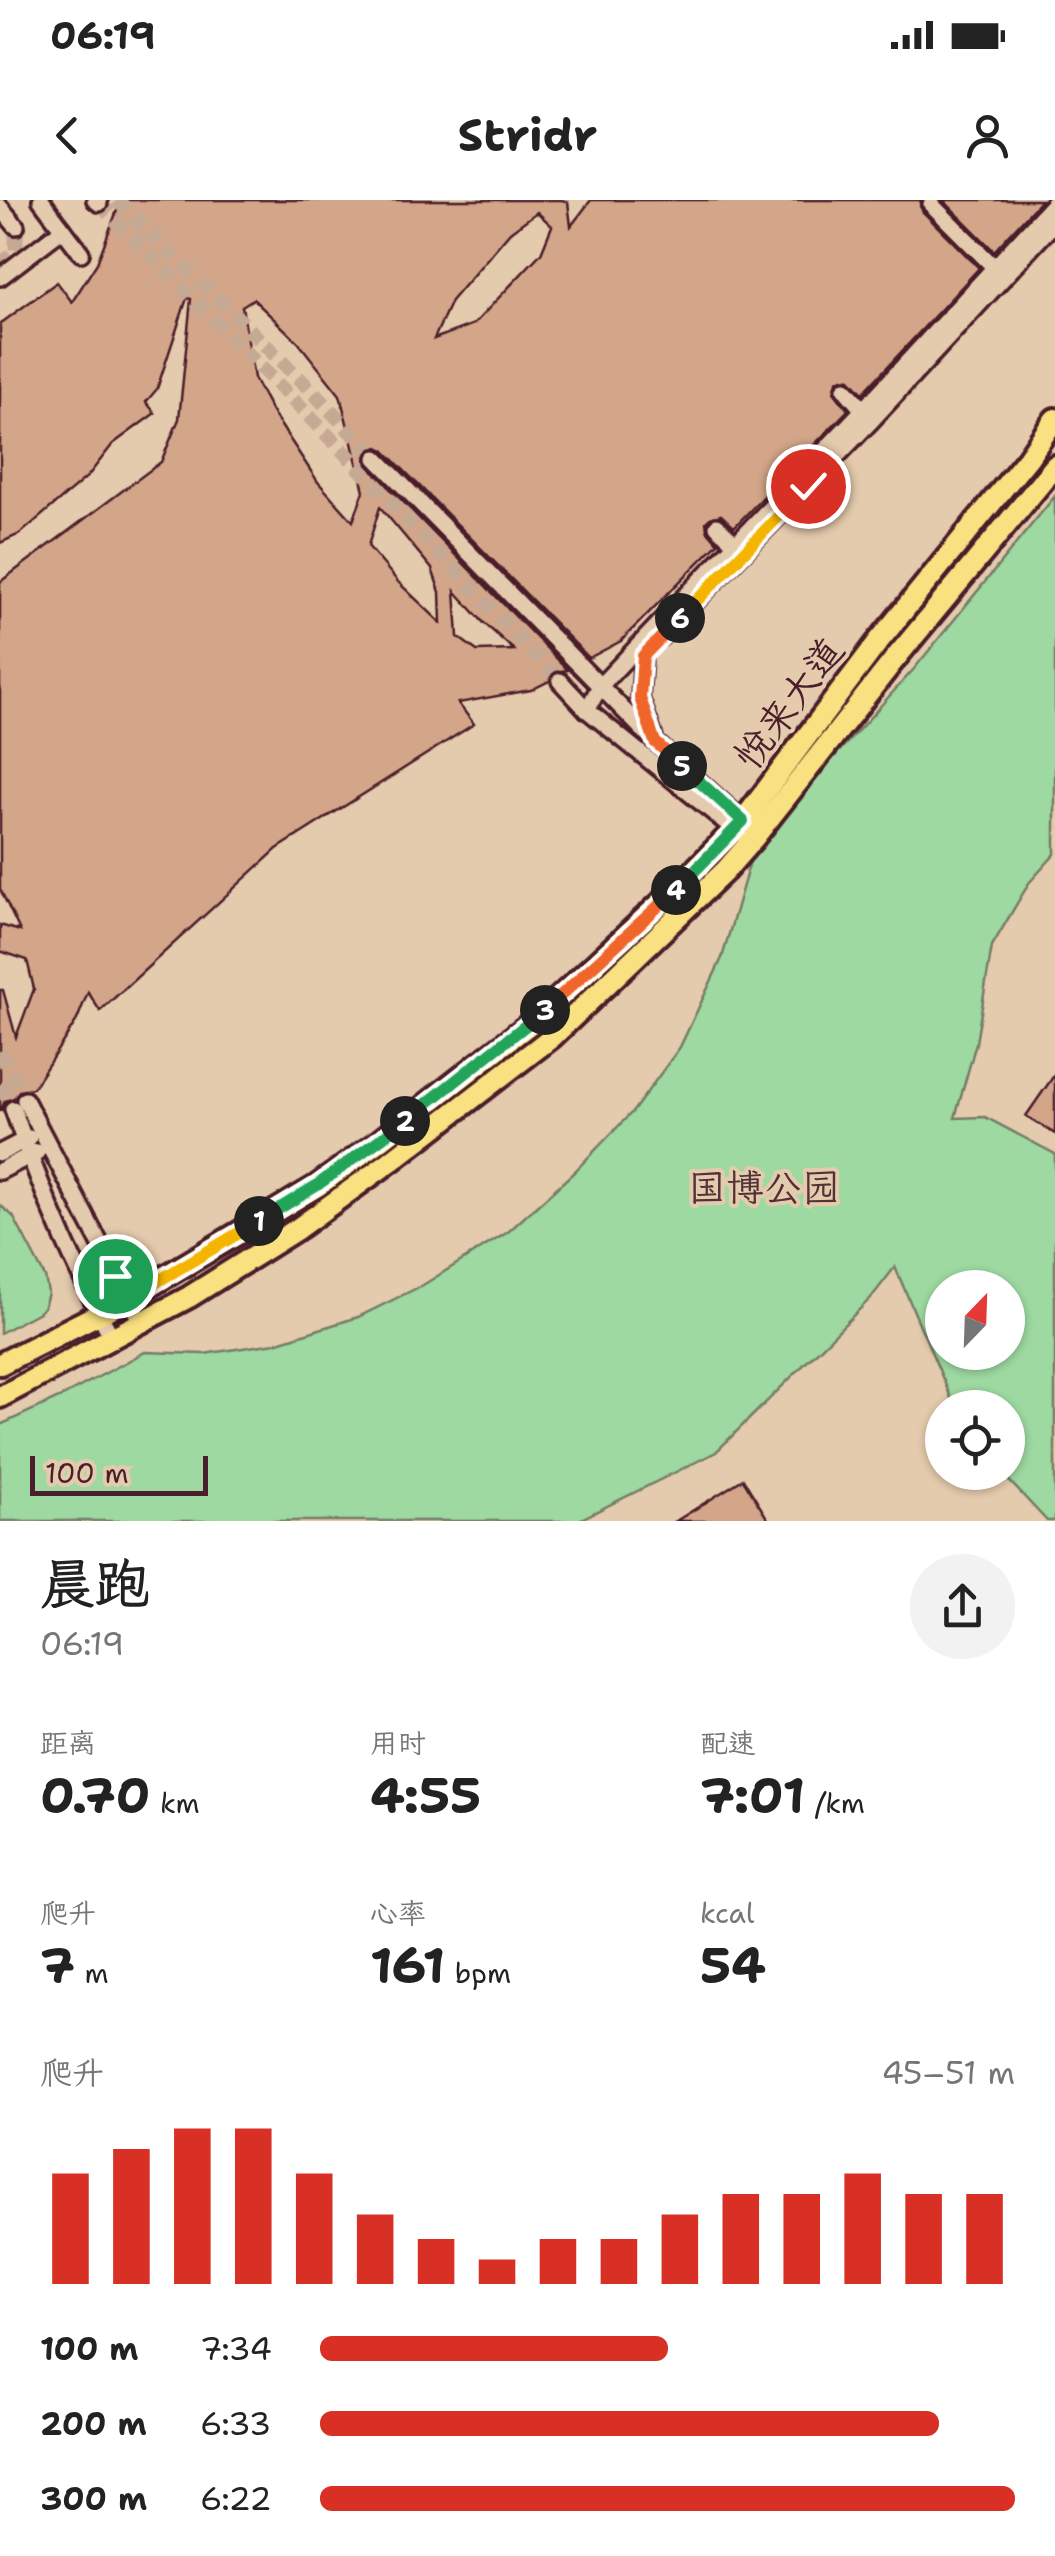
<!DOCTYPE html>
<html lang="zh">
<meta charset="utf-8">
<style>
body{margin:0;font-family:"Shantell Sans","LXGW WenKai TC",sans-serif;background:#f2f2f2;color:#222;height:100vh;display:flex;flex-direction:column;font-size:38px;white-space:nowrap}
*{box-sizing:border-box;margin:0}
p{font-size:32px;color:#767676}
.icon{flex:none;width:55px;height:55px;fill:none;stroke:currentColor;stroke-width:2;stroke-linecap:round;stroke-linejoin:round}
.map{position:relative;height:1321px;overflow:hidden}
.panel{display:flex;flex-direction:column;background:#fff;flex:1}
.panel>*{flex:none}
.needle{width:65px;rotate:23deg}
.buttons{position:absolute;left:925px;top:1070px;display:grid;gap:20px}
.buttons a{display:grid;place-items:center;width:100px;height:100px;border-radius:50%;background:#fff;box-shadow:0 2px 8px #0004;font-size:50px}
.scale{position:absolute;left:30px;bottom:25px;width:178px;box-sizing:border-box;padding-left:10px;border:5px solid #4a1f2b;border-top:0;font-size:28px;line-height:35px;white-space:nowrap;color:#4a1f2b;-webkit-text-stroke:8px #e5cbad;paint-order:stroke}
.pin{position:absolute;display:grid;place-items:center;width:85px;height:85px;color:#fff;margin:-42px;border:5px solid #fff;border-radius:50%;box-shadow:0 2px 10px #0007}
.km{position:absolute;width:50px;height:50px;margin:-25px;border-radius:50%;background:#222;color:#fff;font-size:28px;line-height:50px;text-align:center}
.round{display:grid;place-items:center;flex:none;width:105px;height:105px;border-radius:52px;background:#f2f2f2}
.head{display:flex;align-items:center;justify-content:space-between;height:170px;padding:0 40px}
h1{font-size:55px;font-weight:700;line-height:75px}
.figures{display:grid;grid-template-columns:repeat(3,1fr);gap:15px;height:170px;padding:10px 40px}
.figures div{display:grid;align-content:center}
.figures b{font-size:50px;font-weight:700}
.figures small{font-size:28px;font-weight:400}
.figures p{font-size:28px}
.chart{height:280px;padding:20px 40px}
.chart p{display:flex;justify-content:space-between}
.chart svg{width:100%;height:180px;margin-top:10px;stroke:#d93025;stroke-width:6}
ul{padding:0 40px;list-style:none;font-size:32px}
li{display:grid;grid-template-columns:160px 120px 1fr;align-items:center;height:75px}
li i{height:25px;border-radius:12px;background:#d93025}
.status{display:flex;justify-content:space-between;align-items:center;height:70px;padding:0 50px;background:#fff;direction:ltr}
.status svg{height:28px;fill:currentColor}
header{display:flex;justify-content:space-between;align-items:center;height:130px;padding:0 40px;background:#fff;font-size:45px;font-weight:700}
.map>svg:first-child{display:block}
</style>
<div class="status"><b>06:19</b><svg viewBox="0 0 49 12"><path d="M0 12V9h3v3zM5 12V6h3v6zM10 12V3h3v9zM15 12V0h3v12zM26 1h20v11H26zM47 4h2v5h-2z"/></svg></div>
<header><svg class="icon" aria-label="back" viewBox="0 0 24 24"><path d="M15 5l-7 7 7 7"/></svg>Stridr<svg class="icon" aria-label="person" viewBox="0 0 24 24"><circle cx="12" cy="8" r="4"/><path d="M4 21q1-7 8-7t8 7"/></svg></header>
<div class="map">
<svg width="1055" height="1321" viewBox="0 0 1055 1321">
<rect width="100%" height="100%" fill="#e5cbad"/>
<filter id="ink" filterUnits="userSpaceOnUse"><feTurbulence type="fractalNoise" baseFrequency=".01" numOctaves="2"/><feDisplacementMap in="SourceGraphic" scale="20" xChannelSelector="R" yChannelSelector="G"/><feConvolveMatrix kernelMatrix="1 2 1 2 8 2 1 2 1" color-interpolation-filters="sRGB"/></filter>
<g filter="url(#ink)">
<g fill="#9dd9a1" stroke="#747c66" stroke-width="2.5" fill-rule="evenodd">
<path d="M1055,296V654L1029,683L992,746L976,843L955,918L985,917L1055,954V1321H1047L1002,1273L1008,1272V1208L955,1207L895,1067L871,1098L716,1252L577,1321H0V1225L59,1198L145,1152L204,1154L275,1143L358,1117L423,1085L508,1032L574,972L634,910L680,847L722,758L755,644L914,469ZM942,1088H1008V1152H942Z"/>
<path d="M0,1005L13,1016L45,1077L48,1093L44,1107L39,1112L0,1133Z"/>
</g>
<g fill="#d4a689" stroke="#4a1f2b" stroke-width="2.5" fill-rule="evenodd">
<path d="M121,0H562L568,2L571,26L591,0H921L920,6L923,12L979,68L863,193L850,179L842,178L837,181L834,192L848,210L734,327L721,315L710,318L706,322L707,330L718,343L621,441L589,458L384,250L378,247L369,249L365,256L368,266L568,470L553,472L549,481L531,490L458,503L474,524L277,649L100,811L88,792L77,820L33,888L19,891L14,898L5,901L0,912V790H3L16,837L34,789L27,760L0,751V725L20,731L0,689V382L161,262L179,219L191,99L187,98L157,189L146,202L155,213L113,244L88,276L20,334L0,343V124L57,82L72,102L97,63ZM537,12L552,26L541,53L474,124L434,139L451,101L510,32ZM253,99L298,142L340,195L364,291L353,321L318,282L272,212L254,178L242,106ZM380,307L432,369L440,392L441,423L399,383L368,346ZM455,391L484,423L514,450L477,451L458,437Z"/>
<path d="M943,0H1041L994,51Z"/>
<path d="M1055,874V934L1026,916Z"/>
<path d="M743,1279L769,1321H676Z"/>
</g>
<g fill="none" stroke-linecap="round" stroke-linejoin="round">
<g stroke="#c6a993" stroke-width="15" stroke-dasharray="15 8" stroke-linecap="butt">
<path d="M117,0L314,193L376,258"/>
<path d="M99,3L349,257L560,481"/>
<path d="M0,65L16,52V26"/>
<path d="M0,851L25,900"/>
<path d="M0,884L13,909"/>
</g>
<g stroke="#4a1f2b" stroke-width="22">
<g id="minor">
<path d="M41,0L81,53"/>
<path d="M95,0L99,3"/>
<path d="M931,4L1001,74"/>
<path d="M0,7L16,26"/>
<path d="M0,77L63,29"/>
<path d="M845,189L869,217"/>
<path d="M376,258L655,542L743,621L748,630"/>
<path d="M717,326L741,349"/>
<path d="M661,437L872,220L1055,22"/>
<path d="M643,456L640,498L654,538"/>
<path d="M560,481L587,510L740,634"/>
<path d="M587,510L600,486L863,210L1055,2"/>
<path d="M25,900L141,1122"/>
<path d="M13,909C40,988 73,1065 112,1138"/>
<path d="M0,953L29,938"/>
<path d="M0,971L37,952"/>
</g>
</g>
<g stroke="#4a1f2b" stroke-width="28">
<g id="major">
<path d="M0,1164L128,1099L317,986L377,943L536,819L676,689L743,621L878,442L1028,258L1055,219"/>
<path d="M0,1197L189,1097L297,1029L391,961L552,837L725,671L753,639L894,460L1055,266"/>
</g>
</g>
<use href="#minor" stroke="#e5cbad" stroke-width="15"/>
<use href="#major" stroke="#f9e181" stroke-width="20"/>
</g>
</g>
<g fill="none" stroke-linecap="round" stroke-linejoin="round" filter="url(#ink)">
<g stroke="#fff" stroke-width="20">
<path id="split-1" d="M115,1076L128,1099L259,1021"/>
</g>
<g stroke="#fff" stroke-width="20">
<path id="split-2" d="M259,1021L316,986L405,921"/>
</g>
<g stroke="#fff" stroke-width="20">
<path id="split-3" d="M405,921L545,810"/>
</g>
<g stroke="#fff" stroke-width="20">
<path id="split-4" d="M545,810L676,690"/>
</g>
<g stroke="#fff" stroke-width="20">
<path id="split-5" d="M676,690L743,621L682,566"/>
</g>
<g stroke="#fff" stroke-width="20">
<path id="split-6" d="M680,418L643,456L640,498L655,542L682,566"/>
</g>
<g stroke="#fff" stroke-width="20">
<path id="split-7" d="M680,418L808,286"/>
</g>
<use href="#split-1" stroke="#f5b400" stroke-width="12"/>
<use href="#split-2" stroke="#22a559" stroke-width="12"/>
<use href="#split-3" stroke="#22a559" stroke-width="12"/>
<use href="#split-4" stroke="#f0652b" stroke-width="12"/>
<use href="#split-5" stroke="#22a559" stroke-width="12"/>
<use href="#split-6" stroke="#f0652b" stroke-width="12"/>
<use href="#split-7" stroke="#f5b400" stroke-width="12"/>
</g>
<g text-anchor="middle" stroke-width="8" stroke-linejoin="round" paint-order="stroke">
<g font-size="38" fill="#4a1f2b" stroke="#e5cbad">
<text transform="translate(789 503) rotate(-53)" y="13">悦来大道</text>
</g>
<g font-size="38" fill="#523237" stroke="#e5cbad">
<text x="764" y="1001">国博公园</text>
</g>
</g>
</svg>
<div class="buttons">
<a><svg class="needle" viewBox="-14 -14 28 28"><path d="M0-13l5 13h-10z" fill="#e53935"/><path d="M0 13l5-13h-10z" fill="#767676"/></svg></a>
<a><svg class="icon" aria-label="locate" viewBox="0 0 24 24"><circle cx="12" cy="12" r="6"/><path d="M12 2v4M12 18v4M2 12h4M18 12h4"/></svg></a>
</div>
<div class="scale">100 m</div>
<div class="pin" style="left:115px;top:1076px;background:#1e9e55"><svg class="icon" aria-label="arrive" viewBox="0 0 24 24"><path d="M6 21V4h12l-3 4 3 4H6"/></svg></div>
<div class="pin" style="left:808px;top:286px;background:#d93025"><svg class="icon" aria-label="check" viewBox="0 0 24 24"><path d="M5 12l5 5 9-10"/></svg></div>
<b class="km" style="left:259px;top:1021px">1</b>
<b class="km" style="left:405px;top:921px">2</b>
<b class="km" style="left:545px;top:810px">3</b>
<b class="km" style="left:676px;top:690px">4</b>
<b class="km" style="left:682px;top:566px">5</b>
<b class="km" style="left:680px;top:418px">6</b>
</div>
<section class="panel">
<div class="head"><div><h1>晨跑</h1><p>06:19</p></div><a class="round"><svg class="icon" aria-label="share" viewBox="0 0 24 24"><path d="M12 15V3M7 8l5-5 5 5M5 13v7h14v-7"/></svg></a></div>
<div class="figures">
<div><p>距离</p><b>0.70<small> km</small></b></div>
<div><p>用时</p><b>4:55</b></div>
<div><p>配速</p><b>7:01<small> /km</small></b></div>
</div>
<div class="figures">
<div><p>爬升</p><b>7<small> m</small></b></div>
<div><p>心率</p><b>161<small> bpm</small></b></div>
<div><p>kcal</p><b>54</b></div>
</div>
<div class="chart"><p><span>爬升</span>45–51 m</p>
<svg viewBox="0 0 160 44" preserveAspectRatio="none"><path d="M5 44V17M15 44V11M25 44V6M35 44V6M45 44V17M55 44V27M65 44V33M75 44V38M85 44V33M95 44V33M105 44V27M115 44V22M125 44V22M135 44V17M145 44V22M155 44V22"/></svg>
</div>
<ul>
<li><b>100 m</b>7:34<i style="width:50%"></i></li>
<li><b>200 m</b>6:33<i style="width:89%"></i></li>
<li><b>300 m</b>6:22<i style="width:100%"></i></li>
</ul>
</section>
